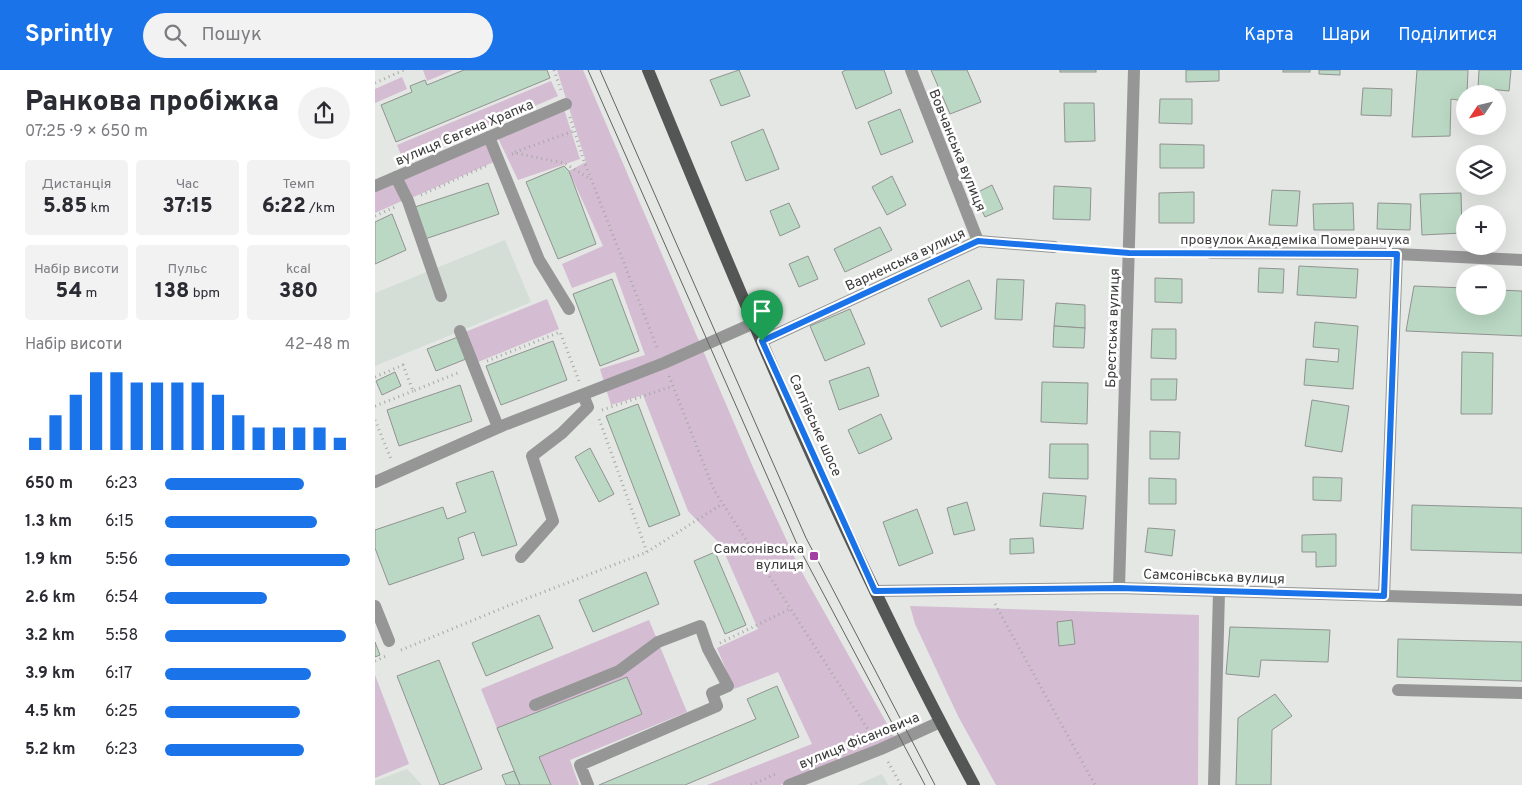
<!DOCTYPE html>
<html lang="uk">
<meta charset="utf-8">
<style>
body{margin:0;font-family:Overpass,sans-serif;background:#f2f2f3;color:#2b2b33;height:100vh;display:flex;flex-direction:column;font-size:19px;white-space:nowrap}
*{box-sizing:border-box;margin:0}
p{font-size:16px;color:#7c7c81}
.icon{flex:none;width:28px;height:28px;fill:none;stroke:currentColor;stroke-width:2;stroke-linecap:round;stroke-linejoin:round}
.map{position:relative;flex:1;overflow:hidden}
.details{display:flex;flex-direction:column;background:#fff;width:375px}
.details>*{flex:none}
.needle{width:32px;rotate:235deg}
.fabs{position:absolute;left:1081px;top:15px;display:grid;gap:10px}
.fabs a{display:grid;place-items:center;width:50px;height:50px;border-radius:50%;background:#fff;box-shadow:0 5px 20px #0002;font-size:25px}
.pin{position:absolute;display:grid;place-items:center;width:42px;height:42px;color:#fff;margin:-51px -21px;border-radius:50% 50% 50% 0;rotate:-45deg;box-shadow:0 0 5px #0007}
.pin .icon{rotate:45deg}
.round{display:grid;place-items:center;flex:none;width:52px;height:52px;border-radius:26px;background:#f2f2f3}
.headline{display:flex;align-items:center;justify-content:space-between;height:85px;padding:0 25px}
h1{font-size:28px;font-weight:800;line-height:38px}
.figures{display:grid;grid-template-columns:repeat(3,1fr);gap:8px;height:85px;padding:5px 25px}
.figures div{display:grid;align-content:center;border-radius:5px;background:#f2f2f3;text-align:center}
.figures b{font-size:21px;font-weight:800}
.figures small{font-size:14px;font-weight:400}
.figures p{font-size:14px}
.chart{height:140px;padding:10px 25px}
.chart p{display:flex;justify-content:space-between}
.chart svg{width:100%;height:90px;margin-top:5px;stroke:#1a73e8;stroke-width:6}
ul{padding:0 25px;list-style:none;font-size:16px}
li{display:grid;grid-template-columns:80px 60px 1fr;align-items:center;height:38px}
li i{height:12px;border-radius:6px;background:#1a73e8}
header{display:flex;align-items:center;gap:30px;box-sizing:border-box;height:70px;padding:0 25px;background:#1a73e8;color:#fff}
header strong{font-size:24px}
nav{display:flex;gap:28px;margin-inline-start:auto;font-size:18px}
.search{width:350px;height:45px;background:#f2f2f3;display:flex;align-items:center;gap:12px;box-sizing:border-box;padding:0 18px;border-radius:28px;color:#7c7c81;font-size:19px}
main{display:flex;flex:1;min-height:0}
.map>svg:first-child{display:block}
</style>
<header>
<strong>Sprintly</strong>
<div class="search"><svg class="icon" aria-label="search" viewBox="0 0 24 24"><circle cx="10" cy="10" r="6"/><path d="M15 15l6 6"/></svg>Пошук</div>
<nav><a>Карта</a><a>Шари</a><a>Поділитися</a></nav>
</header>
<main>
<section class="details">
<div class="headline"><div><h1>Ранкова пробіжка</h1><p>07:25 · 9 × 650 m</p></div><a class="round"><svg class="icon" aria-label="share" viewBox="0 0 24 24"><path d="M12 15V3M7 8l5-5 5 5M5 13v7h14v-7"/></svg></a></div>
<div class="figures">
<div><p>Дистанція</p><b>5.85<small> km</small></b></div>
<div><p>Час</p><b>37:15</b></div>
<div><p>Темп</p><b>6:22<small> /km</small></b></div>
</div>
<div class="figures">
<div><p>Набір висоти</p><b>54<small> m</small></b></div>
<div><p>Пульс</p><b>138<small> bpm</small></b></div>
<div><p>kcal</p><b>380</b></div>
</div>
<div class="chart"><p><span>Набір висоти</span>42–48 m</p>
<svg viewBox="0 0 160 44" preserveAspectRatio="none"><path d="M5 44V38M15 44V27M25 44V17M35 44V6M45 44V6M55 44V11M65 44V11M75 44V11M85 44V11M95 44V17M105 44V27M115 44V33M125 44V33M135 44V33M145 44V33M155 44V38"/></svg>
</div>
<ul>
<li><b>650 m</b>6:23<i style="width:75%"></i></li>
<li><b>1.3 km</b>6:15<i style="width:82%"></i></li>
<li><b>1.9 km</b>5:56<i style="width:100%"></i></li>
<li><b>2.6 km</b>6:54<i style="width:55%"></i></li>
<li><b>3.2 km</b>5:58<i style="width:98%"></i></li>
<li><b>3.9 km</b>6:17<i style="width:79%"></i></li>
<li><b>4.5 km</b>6:25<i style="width:73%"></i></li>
<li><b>5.2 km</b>6:23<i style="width:75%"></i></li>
</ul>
</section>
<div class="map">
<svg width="1147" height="715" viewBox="0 0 1147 715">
<rect width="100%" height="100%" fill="#e4e7e4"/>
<g fill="#d4ded7">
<path d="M130,170L156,232L0,296V223Z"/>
<path d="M32,699L47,715H0V711Z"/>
<path d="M507,704L513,715H482Z"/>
</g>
<g fill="#d4bcd2">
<path d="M48,0H78L52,11Z"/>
<path d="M182,0H208L380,402L424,497L520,668L405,715H332L437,674L403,602L359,619L342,578L383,559L379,550L346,475L313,441L268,325L236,335L225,299L270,285L240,202L197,218L187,194L228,176L194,101L211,92Z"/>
<path d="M27,7L32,19L0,33V19Z"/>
<path d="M176,11L183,26L29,92L22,75Z"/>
<path d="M189,39L205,89L143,110L123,68Z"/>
<path d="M113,69L121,91L34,129L24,108Z"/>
<path d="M19,111L29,130L0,143V119Z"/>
<path d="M172,229L184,259L103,292L90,262Z"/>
<path d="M535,536L824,545L823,715H621L583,646L540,554Z"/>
<path d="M274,550L312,642L195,690L204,715H145L106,619Z"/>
<path d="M0,605L34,694L0,708Z"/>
</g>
<g fill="#bad8c3" stroke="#919391">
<path d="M89,0H172L175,8L21,72L6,35L37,22L35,16L50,10L52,15Z"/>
<path d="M364,0L375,26L346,36L335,10Z"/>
<path d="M471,0H509L517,23L481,39L467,2Z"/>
<path d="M556,0H592L606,32L575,44Z"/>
<rect x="685" y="0" width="36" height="2"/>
<path d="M811,0H844V11L811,12Z"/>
<rect x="908" y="0" width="27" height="2"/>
<path d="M944,0H965V5L944,4Z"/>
<path d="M1042,0H1093L1092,24H1090V31L1076,29L1075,66L1037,67Z"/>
<path d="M1104,0H1136L1134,21L1103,18Z"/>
<path d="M988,18L1017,19L1016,46L986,45Z"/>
<path d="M785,29H817V54L784,53Z"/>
<path d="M689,33H719L720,71L690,72Z"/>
<path d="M525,39L538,72L506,85L493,52Z"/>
<path d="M388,59L404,99L371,111L356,72Z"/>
<path d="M785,74L829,75V98H785Z"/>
<path d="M189,96L194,101L221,174L183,189L151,112Z"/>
<path d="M517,106L531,135L512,145L497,117Z"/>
<path d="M113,113L124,144L50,169L40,137Z"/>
<path d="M617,115L628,139L610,147L599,124Z"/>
<path d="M679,116L716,118L715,150L678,149Z"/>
<path d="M897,120L925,121L922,156L894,155Z"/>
<path d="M819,122V153H784V123Z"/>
<path d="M1086,123L1087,163L1047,165L1045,124Z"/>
<path d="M414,133L425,157L405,166L395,141Z"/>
<path d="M978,133L979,160H939L938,134Z"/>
<path d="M1003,133L1036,134L1035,160L1002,159Z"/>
<path d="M17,144L31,180L0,194V152Z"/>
<path d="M505,157L517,180L470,202L459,179Z"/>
<path d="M433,186L443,209L424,217L414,194Z"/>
<path d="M924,196L983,199L981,228L922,225Z"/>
<path d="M884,198L909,199L908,223L883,222Z"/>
<path d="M780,208L807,209V233L780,232Z"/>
<path d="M237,209L264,281L225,296L198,224Z"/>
<path d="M622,209L649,210L647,250L620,249Z"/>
<path d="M594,210L607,239L566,257L553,229Z"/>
<path d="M1039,216L1090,218V236H1122V220L1147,221V266L1031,261Z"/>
<path d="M681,233L710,235V258L679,256Z"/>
<path d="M475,239L490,274L450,291L435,256Z"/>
<path d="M940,252L983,256L978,319L929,315L931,289L963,292L964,279L938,277Z"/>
<path d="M679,256L710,258L709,278L678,277Z"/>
<path d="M777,259H801V289L776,288Z"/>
<path d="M83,267L91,289L61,301L52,279Z"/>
<path d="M178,271L192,310L126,335L111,296Z"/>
<path d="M1087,282L1118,283L1117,344H1086Z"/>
<path d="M494,297L504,326L464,340L454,311Z"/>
<path d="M20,302L26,316L7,325L1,311Z"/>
<path d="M776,309H802L801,330H776Z"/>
<path d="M667,312L713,313L712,354L666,352Z"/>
<path d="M85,315L97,351L24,376L12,340Z"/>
<path d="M937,330L974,336L967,382L930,376Z"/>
<path d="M263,334L305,445L274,457L231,346Z"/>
<path d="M506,344L517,369L484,384L473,360Z"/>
<path d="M775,361L805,362L804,389H775Z"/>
<path d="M675,374H713V409L674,408Z"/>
<path d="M215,378L239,424L224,432L200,387Z"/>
<path d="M118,401L142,475L107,486L99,462L83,468L89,489L14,515L0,478V460L68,437L72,449L91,442L81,413Z"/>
<path d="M938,407L967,408L966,431L938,430Z"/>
<path d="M774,408L801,409V434H774Z"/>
<path d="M668,423L711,426L708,459L665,456Z"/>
<path d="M592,432L600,460L579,465L572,438Z"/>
<path d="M1037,435L1147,438V483L1036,480Z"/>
<path d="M542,439L558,483L524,496L508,452Z"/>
<path d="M773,458L800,460L797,486L770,482Z"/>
<path d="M961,464V496L941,497V482H927V465Z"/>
<path d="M658,468L659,483L635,484V469Z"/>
<path d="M340,482L371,555L350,564L319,491Z"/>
<path d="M271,502L284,534L218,562L204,530Z"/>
<path d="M164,545L178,578L111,606L97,573Z"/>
<path d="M697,550L700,574L684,576L682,552Z"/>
<path d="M855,557L955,560L953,592L886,590L884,607L851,604Z"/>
<path d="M1023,569L1147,572V611L1022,607Z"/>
<path d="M0,572L5,585L0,587Z"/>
<path d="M64,590L107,699L67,715H65L22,606Z"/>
<path d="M252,607L267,644L164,687L176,715H145L122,658Z"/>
<path d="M402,616L424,667L310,715H224L381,649L372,629Z"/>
<path d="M900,624L917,646L897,660L896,715H861L863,648Z"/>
<path d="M139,701L145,715H131L127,705Z"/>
</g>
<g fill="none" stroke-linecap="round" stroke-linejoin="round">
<g stroke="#a7a9a7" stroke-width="3" stroke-dasharray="1 4" stroke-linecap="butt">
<path d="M179,0L186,20"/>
<path d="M0,13L29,0"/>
<path d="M195,47L209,91L283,280"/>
<path d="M140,82L199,61"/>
<path d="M137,84L140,83L189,93L215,109"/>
<path d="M46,125L111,96"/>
<path d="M0,146L20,137"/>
<path d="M692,178L741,182"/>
<path d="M767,183H823"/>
<path d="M112,291L185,262L204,311"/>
<path d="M294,306L339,420L498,667"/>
<path d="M0,307L28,295L38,321L85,302"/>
<path d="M0,336L38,321"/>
<path d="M227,340L298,316"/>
<path d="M0,350L16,389"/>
<path d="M272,482L347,434"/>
<path d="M620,534L720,715"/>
<path d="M345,573L415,539"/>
<path d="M26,580L135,535L272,482L223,346"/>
<path d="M0,591L11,586"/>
<path d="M483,670L496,664"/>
<path d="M513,692L526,715"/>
<path d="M376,715L403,703"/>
</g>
<g stroke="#959695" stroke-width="12">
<path d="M536,0L603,171"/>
<path d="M114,67L164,190L194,239"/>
<path d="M21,107L33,131L66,226"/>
<path d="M0,116L191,34"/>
<path d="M836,183L1022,184L1147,190"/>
<path d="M85,261L123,357"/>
<path d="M387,271L603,171L679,177"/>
<path d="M0,412L129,355L289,293L379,253"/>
<path d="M146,487L178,451L157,386L187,363L213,337L208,325"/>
<path d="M744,518L759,0"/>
<path d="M500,521L744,518L1147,530"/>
<path d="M1009,526L1022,184"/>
<path d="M0,536L14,571"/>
<path d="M1023,620L1147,623"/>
<path d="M160,635L244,601L283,572L325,556L333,579L353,616L337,623L342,636L205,695L213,715"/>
<path d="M414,715L506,679L565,652"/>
<path d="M839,715L844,521"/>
</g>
<path stroke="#535654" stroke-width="12" d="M273,0C372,242 474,485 599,715"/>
<g stroke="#626462" stroke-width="1">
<path d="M213,0L422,474L550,715"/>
<path d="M225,0L431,468L560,715"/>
</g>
</g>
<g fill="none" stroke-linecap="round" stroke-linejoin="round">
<g stroke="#fff" stroke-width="10">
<path id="route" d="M603,171L754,183L1022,184L1009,526L744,518L500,521L387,271Z"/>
</g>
<use href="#route" stroke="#1a73e8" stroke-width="6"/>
</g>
<rect fill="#a33ea3" stroke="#fff" stroke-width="2" x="434" y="481" width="10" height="10" rx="2.5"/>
<g text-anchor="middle" stroke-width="5" stroke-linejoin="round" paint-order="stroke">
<g font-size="14" fill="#3b3c3b" stroke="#fff">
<text transform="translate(89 62) rotate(-23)" y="5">вулиця Євгена Храпка</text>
<text transform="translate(583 80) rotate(68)" y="5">Вовчанська вулиця</text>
<text x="920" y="174">провулок Академіка Померанчука</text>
<text transform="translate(530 189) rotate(-25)" y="5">Варненська вулиця</text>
<text transform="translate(737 258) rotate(-88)" y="5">Брестська вулиця</text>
<text transform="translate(441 355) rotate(66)" y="5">Салтівське шосе</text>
<text transform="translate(839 506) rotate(2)" y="5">Самсонівська вулиця</text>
<text transform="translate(484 670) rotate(-22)" y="5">вулиця Фісановича</text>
</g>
<g font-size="14" fill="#3b3c3b" stroke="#fff" text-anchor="end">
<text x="429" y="483">Самсонівська<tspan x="429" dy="16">вулиця</tspan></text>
</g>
</g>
</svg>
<div class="fabs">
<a><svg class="needle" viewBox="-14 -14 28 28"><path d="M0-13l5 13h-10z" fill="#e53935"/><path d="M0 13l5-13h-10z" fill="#7c7c81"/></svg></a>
<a><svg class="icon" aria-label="layers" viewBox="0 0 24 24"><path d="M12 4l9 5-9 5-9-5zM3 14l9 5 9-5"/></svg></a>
<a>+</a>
<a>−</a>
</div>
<div class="pin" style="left:387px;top:271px;background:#1e9e55"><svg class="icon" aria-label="arrive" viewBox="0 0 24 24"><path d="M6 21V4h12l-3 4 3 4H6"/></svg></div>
</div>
</main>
